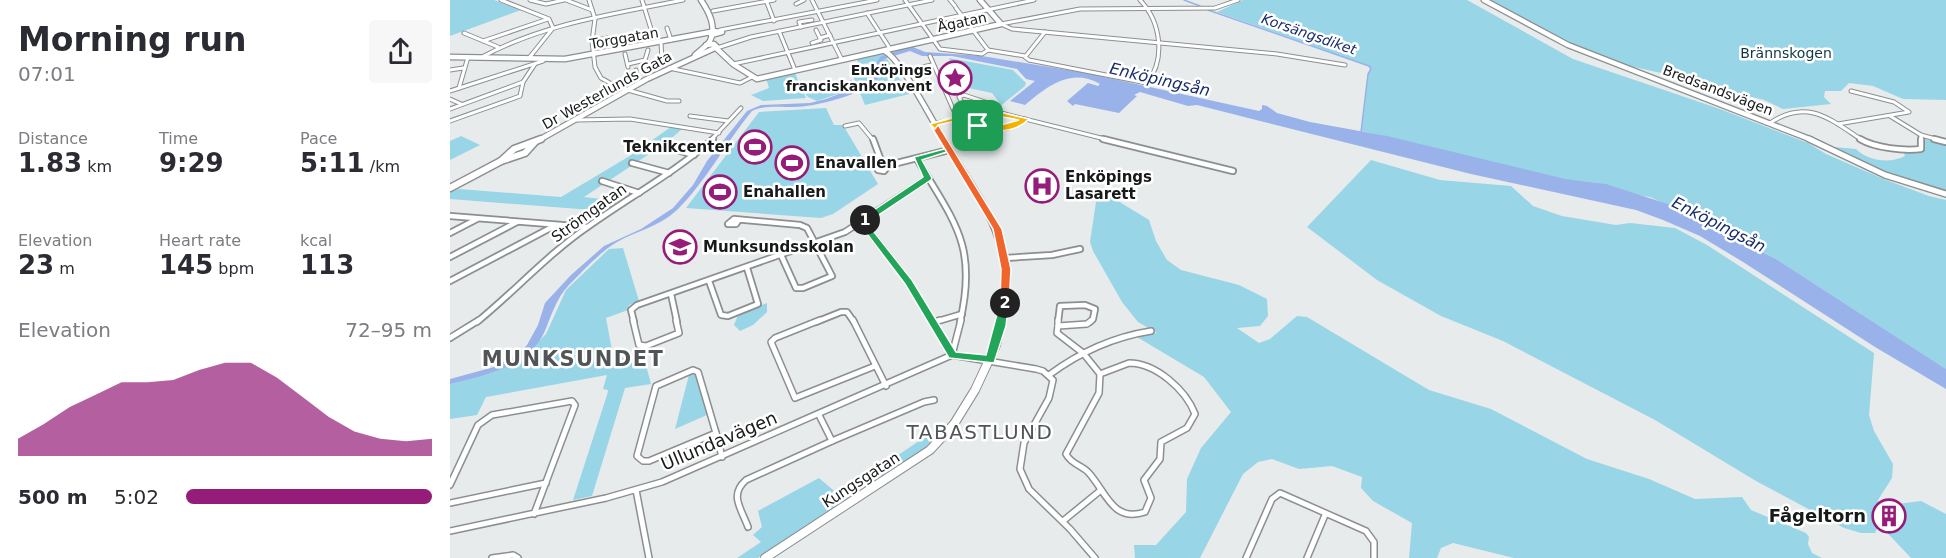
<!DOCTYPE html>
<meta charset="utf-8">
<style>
body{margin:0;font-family:"DejaVu Sans",sans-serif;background:#f7f7f7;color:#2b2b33;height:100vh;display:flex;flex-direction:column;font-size:22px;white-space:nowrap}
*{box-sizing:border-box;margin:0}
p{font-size:20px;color:#7c7c81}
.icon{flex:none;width:33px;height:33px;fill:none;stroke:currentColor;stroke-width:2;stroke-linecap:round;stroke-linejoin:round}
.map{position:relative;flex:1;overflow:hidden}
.sheet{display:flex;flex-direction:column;background:#fff;width:450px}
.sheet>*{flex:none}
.pin{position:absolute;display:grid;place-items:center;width:51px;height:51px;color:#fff;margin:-26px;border-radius:12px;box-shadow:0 3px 9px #0006}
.km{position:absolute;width:30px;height:30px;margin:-15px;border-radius:50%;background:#222;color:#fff;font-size:16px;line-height:30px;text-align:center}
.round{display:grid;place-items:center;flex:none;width:63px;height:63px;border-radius:6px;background:#f7f7f7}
.overview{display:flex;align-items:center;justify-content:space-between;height:102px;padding:0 18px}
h1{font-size:33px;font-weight:600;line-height:45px}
.stats{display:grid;grid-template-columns:repeat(3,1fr);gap:9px;height:102px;padding:6px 18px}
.stats div{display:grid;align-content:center}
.stats b{font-size:26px;font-weight:600}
.stats small{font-size:16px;font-weight:400}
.stats p{font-size:16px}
.chart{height:168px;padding:12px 18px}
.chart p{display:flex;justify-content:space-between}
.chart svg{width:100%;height:108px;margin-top:6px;fill:#951d79;opacity:.7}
ul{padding:0 18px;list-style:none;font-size:20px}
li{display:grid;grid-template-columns:96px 72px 1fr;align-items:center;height:45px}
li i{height:15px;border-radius:8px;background:#951d79}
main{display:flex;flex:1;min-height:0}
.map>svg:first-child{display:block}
</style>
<main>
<section class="sheet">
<div class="overview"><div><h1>Morning run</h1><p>07:01</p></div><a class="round"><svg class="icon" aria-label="share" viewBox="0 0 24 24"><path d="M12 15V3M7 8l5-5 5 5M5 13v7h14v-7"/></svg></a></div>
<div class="stats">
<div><p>Distance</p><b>1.83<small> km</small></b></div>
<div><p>Time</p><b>9:29</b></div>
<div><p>Pace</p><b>5:11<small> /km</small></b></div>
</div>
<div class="stats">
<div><p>Elevation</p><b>23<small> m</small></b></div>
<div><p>Heart rate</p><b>145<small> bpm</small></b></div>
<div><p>kcal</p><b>113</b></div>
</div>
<div class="chart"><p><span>Elevation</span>72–95 m</p>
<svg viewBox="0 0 160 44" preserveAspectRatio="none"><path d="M0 44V37L10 31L20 24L30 19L40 14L50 14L60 13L70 9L80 6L90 6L100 12L110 20L120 28L130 34L140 37L150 38L160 37V44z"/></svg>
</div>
<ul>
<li><b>500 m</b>5:02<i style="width:100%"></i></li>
</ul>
</section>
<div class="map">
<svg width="1496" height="558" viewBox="0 0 1496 558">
<rect width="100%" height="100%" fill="#e7ebec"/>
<g fill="#98d5e6">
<path d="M0,0H44L71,10L0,36Z"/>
<path d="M793,0H1017L1123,59L1270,109L1358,143L1376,154L1436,180L1479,196L1496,200V369L1326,259L1273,230L1200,197C1183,195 1169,187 1152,184C1139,181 1125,181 1111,179C1044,165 979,145 911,131L918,74L921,69L919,66L767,12Z"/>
<path d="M1036,0H1496V100L1453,99L1423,86L1399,83L1391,91H1375L1374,97L1381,104L1333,109L1314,100L1269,89L1261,84L1166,63L1119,45Z"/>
<path d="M434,54L459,94L415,105L403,76L417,71L422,63L410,64L406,59Z"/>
<path d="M499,58L563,70L576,83L575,86L548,108L549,102L542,93L509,86H496L493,82L499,71H503Z"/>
<path d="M344,71L356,98L313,101L301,95L319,88L316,78Z"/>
<path d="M402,80L405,88L367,101L358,97L354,92Z"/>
<path d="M376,108L384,125H393L428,184L383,214L371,218L236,208L309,112Z"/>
<path d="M221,127L232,129L216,143L134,197L170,201L155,211L0,199V192L9,189L111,197L178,157Z"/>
<path d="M11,136L30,145L0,160V141Z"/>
<path d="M1475,139L1496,145V192L1451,179L1384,147L1406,149C1418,161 1440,164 1455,156L1453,151L1473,153Z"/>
<path d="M921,160L990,180L1061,186L1083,206L1112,216L1166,225L1180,223L1225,228L1257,245L1424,353L1419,415L1424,431L1443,464L1442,478L1428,500L1430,515L1433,506L1471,501L1496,514V558H1461L1429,524L1425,533H1411L1394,528L1306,481L1205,420L1053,341L991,316L927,280L857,227Z"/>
<path d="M650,190L699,220L706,241L717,260L731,270L789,285L817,299L818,316L810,326L787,328L809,343L820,339L847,316L857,317L979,390L1041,409L1137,459L1199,479L1245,499L1292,497L1301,510L1356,533L1359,537L1358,544L1362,553L1372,558H1064L1003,543L991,548L987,558H959L962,523L923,501L911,488L912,477L882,466L849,469L822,459L808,462L793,474L750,558H685L684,545H706L736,512L737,479L751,448L781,412L754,377L687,337L707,333L688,322L672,302L643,251L640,242L646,202L640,193Z"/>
<path d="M173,248L189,301L179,305L178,310L156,318L164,361L192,350L201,384L175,388L142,496L123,500L157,395L158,390L153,389L157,375L36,397L27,415L0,419V384L43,371L73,357L96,334L116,290L159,249Z"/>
<path d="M317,303V312L303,325L290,331L284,325L288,315Z"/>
<path d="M245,374L257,415L225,429L239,375Z"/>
<path d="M490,431L483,441L464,457L308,558H287L311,542L303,535L312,527L308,511L369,478L389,495L469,441Z"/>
</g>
<path fill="#99b2e9" d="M463,47L475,52L532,56L636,73L809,111L812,109V105L817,106L827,113L860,122L937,136L1115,179L1156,184L1224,206L1326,259L1496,369V389L1425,347L1293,262L1250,236L1213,220L1186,210L1021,174L747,105L738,106L690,92L684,95L687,96L669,113L625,104L623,106L617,101L638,83L648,86L650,84C620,67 597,87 575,105L560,101L585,81L576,79L567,69L502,56H472L460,51L434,59C431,66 430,77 425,81C411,95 364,107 344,107C331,107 314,105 302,111C277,141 255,183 227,210C210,226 187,231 167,242C150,252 133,271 119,285C106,298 101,317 94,333C78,367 32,376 0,384V379L44,367L69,353L77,345L88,325L95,303L121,275L154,246L191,229L223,208L243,185L257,161L297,111L311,105L360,103L376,99L422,81L424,75L423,71L430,57L454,48Z"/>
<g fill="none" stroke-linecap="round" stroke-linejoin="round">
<g stroke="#99b2e9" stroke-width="1.5">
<path d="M734,0L750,6"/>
<path d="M758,10L919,66L921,69L918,74L911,132"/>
</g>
<g stroke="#8c8f90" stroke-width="5">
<g id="minor-far2">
<path d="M51,0L99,19L103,28L79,58"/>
<path d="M80,0L96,4L114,0"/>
<path d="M116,0L142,10"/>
<path d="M139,0L145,19L142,41L145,67L151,78L167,87L217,101H229"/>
<path d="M192,0L201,29"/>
<path d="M316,0L324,21"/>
<path d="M362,0L392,60"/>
<path d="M455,0L490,49L532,54L538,50L506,8"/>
<path d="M500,0L505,6"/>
<path d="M346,4L354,0"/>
<path d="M263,11L324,0"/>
<path d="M417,13L439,47"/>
<path d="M551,24L562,29L827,54L895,65"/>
<path d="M551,24L630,9L765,8L788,0"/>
<path d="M351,27L349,22L362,20"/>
<path d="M217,28L221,40"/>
<path d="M270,30L427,0"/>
<path d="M366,30L370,38L380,35"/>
<path d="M329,31L345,70"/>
<path d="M595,32L575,57L579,60L697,83C716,59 711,22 690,0"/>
<path d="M14,33L48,47"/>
<path d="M33,41L98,19"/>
<path d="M142,41L158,38"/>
<path d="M211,42L212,62"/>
<path d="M362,43L371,40L370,38"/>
<path d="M267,48L301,37L482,0"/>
<path d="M538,50L575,56"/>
<path d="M175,54L178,67"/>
<path d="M480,56L507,118"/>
<path d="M32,57C95,23 164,14 233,0"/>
<path d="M178,64L195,60L198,50"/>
<path d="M283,64L584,0"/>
<path d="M219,68L290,83L302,77"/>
<path d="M0,70L13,68"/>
<path d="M186,70V78"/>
<path d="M453,71L482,65"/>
<path d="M9,88L18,57"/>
<path d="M0,91L93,61"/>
<path d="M0,99L11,104"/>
<path d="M534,102L514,106L509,97L514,95L535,102L536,112"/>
<path d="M0,109L73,82"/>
<path d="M240,116L278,121"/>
<path d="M1440,116L1471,135L1489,140"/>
<path d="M503,119L515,136L539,128H558L575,119"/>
<path d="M126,120L180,119L269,133"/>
<path d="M0,121L70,96L73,82L85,64"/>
<path d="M1320,123C1357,98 1380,119 1412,140"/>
<path d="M484,124L524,113L547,112L659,140"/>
<path d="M1388,124L1459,112L1444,102L1401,91"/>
<path d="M395,126L409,123L423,140"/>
<path d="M532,131L528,126L529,121L547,122L542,128"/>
<path d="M1471,135V140"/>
<path d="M261,140L291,108"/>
</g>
</g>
<g stroke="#8c8f90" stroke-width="8">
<g id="minor-far1">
<path d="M423,139L433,166L428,170L434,171L437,167"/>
<path d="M653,139L783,171"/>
<path d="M1410,139C1425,148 1454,151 1471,149V139"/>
<path d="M1484,139L1496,142"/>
<path d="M209,145L244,155"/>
<path d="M467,159C504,222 528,245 510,322"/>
<path d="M182,163L219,173"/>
<path d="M435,166L499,150"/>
<path d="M152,181L189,193"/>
<path d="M0,216L137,227"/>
<path d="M288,221L286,224H278L284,219L350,225L357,228L382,276L353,288H346L331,255"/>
<path d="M412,222L459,282L482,322"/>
<path d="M0,233L27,219"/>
<path d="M0,257L67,222"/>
<path d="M555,258L602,255L630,249"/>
<path d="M0,281L106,225"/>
<path d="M259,281L271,315L278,316L308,304L297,268"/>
<path d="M221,294L227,322"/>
<path d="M27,322C65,291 98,254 139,226C180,197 225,172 263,139"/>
<path d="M184,322L181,310L187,305L395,232L478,178"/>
<path d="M366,322L391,312H397L404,322"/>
<path d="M485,322L512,314"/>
<path d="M608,322L610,306L635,305L645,309L643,319L640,322"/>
</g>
</g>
<g stroke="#8c8f90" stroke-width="8">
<g id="minor">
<path d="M183,320L189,345L196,346L229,333L226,320"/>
<path d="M370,320L325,338L321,342L345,398L425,366"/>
<path d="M403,320L436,386"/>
<path d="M481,320L502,355"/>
<path d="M484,322L490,320"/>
<path d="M608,326L607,333L633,353L650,374"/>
<path d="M608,326V320"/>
<path d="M608,326L637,324L642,320"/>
<path d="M0,338L29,320"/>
<path d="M502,355L511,320"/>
<path d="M679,363C706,363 736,390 745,414L737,428L711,442L710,459L694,480L701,498L695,512C662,523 656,491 638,472C631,465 621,464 616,454L649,393L650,374Z"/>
<path d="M243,370L248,372L266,433L199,461H193L187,456L206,386Z"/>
<path d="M599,375C630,352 663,337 701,331"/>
<path d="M369,415L382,441L474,402L484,400"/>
<path d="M266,433L272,457"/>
<path d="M0,485L28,425L42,415L122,401L125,405L84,514"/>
<path d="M186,490L199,558"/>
<path d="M0,503L96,483"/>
<path d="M613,521L651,490"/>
<path d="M298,527C291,508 279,495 296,480L382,441"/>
<path d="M0,531L156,498L212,482L502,355L586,369L593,371L603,380L599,398L574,443L570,469L579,489L620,529L645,558"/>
<path d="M42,558L63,555L68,558"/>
<path d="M796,558L822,499L830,493L916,531L924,542V558"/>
<path d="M857,558L875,515"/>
</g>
</g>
<g stroke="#8c8f90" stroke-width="7">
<g id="tertiary-far2">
<path d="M1034,0L1118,45L1362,140"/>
<path d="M266,48L283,64L307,79L551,24L530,0"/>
<path d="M436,52C451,60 483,122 494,140"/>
<path d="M0,57L115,59L261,32"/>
</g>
</g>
<g stroke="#8c8f90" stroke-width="8">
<g id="tertiary-far1">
<path d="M493,139C532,205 568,240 551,322"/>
<path d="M1359,139L1435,175L1496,194"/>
</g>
</g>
<g stroke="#8c8f90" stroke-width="10">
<path id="tertiary" d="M315,558L480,450L504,424L525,390L546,345L551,320"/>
</g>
<g stroke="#8c8f90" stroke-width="7">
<g id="secondary-far1">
<path d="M261,35L272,32L262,31"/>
<path d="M245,55C249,51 257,46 260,41C267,27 259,12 251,0"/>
<path d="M89,140L197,79L267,47L264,44L256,45"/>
</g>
</g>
<g stroke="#8c8f90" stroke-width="9">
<g id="secondary">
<path d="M51,161L64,149L91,139"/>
<path d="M0,188L51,161L75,153L85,142"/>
</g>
</g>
<use href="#minor-far2" stroke="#fff" stroke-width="3"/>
<use href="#minor-far1" stroke="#fff" stroke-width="4.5"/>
<use href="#minor" stroke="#fff" stroke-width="5"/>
<use href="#tertiary-far2" stroke="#fff" stroke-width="4.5"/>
<use href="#tertiary-far1" stroke="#fff" stroke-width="5"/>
<use href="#tertiary" stroke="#fff" stroke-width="8"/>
<use href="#secondary-far1" stroke="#fff" stroke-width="4.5"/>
<use href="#secondary" stroke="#fff" stroke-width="6"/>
</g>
<path fill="#22a559" stroke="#fff" stroke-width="1.5" d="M504,116L517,133L527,130L524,126L528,124L536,131L515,138L502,121L488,125L503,150L472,160L482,178L481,180L418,222H412V218L473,177L464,157L494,149L480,124Z"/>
<path fill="#22a559" stroke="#fff" stroke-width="1.5" d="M415,217L418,218L417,223L462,280L506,352L536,355L550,303L551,300H559L556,326L544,363L499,358L455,284L408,222Z"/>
<path fill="#f0652b" stroke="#fff" stroke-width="1.5" d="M485,124L489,126L552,229L561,269L559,305H551L550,303L551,269L543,229L481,126Z"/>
<path fill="#f5b400" stroke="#fff" stroke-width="1.5" d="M537,109L579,119C568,130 554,132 540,130L542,123H532L528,128L524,126L526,119H529L550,120L548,126L569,120L537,114L488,125L485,129L480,124Z"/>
<defs>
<g id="sight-ring" transform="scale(1.725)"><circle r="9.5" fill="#fff" stroke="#951d79" stroke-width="1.5"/><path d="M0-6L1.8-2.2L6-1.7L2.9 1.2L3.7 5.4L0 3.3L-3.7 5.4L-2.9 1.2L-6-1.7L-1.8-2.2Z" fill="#951d79"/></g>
<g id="stadium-ring" transform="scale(1.725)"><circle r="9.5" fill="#fff" stroke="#951d79" stroke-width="1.5"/><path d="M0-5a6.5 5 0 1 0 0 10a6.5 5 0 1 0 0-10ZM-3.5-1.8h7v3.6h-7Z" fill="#951d79"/></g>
<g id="hospital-ring" transform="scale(1.725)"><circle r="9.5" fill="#fff" stroke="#951d79" stroke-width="1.5"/><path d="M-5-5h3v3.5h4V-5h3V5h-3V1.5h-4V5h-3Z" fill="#951d79"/></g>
<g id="school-ring" transform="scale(1.725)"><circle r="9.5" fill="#fff" stroke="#951d79" stroke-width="1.5"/><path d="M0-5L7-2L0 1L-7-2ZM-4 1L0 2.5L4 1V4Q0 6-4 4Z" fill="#951d79"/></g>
<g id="building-ring" transform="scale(1.725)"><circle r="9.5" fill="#fff" stroke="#951d79" stroke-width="1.5"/><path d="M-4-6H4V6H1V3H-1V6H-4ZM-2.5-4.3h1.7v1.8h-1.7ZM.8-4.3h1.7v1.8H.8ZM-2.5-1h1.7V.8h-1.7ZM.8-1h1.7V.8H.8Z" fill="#951d79"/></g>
</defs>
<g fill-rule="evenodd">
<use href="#sight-ring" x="505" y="78"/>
<use href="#stadium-ring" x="305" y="147"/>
<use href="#stadium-ring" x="342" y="163"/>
<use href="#hospital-ring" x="592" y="186"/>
<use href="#stadium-ring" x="270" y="192"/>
<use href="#school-ring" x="230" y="247"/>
<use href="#building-ring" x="1439" y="516"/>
</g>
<g text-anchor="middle" stroke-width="5" stroke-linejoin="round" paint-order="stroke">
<g font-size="14" fill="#181919" stroke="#fff">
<text transform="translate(512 22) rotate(-12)" y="5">Ågatan</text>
<text transform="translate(174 38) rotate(-10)" y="5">Torggatan</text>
<text transform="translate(157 90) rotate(-29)" y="5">Dr Westerlunds Gata</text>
<text transform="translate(1268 90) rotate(21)" y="5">Bredsandsvägen</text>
</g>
<g font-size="14" font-style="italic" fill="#162b6b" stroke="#fff">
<text transform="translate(859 34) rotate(19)" y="5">Korsängsdiket</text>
</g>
<g font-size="14" fill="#103740" stroke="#fff">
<text x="1336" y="58">Brännskogen</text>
</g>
<g font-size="14" font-weight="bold" fill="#181919" stroke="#fff" text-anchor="end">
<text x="482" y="75">Enköpings<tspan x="482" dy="16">franciskankonvent</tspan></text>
</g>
<g font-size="15" font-weight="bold" fill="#181919" stroke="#fff" text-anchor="start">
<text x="282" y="152" text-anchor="end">Teknikcenter</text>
<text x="365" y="168">Enavallen</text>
<text x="615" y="182">Enköpings<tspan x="615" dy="17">Lasarett</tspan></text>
<text x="293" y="197">Enahallen</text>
<text x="253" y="252">Munksundsskolan</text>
</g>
<g font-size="15" fill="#181919" stroke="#fff">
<text transform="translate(139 213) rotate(-36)" y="5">Strömgatan</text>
<text transform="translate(411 480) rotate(-33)" y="5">Kungsgatan</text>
</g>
<g font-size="16" font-style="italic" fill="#162b6b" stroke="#fff">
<text transform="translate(710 79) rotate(13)" y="6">Enköpingsån</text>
<text transform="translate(1269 224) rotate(27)" y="6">Enköpingsån</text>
</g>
<g font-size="18" fill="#181919" stroke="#fff">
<text transform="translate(269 441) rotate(-23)" y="6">Ullundavägen</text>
</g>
<g font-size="18" font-weight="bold" fill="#181919" stroke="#fff" text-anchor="end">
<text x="1416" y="522">Fågeltorn</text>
</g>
<g font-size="20" letter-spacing="1.5" fill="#525556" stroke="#fff">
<text x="530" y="439">TABASTLUND</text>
</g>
<g font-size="21" font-weight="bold" letter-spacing="1.5" fill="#525556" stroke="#fff">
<text x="123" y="366">MUNKSUNDET</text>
</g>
</g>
</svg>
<div class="pin" style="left:528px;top:126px;background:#1e9e55"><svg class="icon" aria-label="arrive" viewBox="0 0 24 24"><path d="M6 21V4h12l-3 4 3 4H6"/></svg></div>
<b class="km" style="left:415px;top:220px">1</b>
<b class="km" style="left:555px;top:303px">2</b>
</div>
</main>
